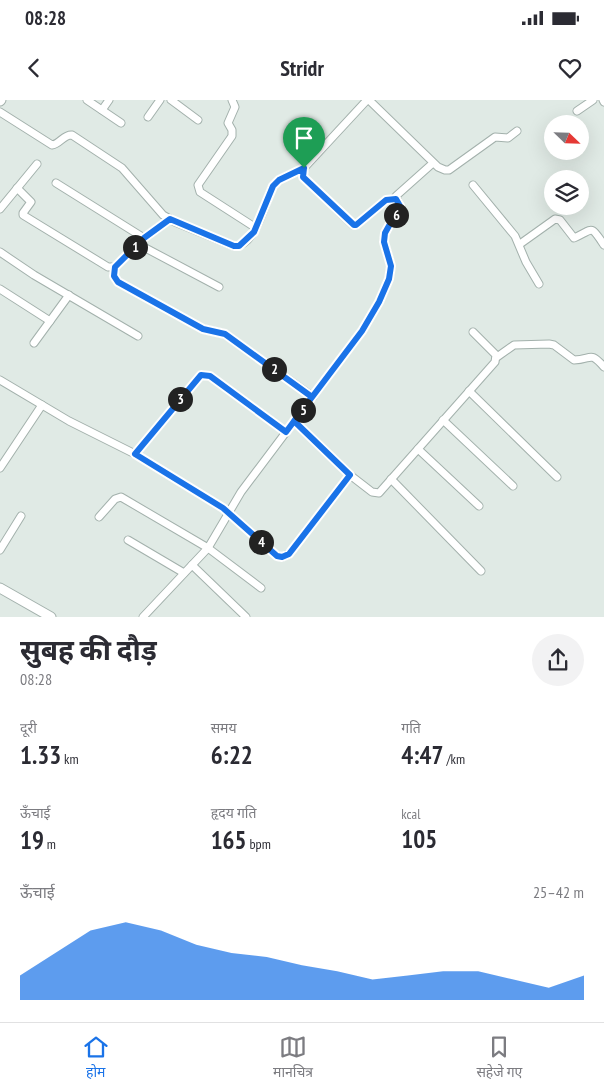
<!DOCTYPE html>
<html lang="hi">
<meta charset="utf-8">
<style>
body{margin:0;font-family:"PT Sans Narrow","Noto Sans Devanagari",sans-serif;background:#f2f2f3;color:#2b2b33;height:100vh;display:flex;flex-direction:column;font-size:19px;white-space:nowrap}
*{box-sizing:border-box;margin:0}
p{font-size:16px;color:#7c7c81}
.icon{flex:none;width:28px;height:28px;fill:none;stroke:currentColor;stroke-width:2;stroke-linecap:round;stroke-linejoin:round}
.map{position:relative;height:517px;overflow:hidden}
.details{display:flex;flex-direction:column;background:#fff;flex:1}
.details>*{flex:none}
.needle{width:32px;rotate:113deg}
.tools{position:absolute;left:544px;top:15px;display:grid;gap:10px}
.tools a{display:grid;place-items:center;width:45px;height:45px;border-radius:50%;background:#fff;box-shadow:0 5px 20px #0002;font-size:25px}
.pin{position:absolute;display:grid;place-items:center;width:42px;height:42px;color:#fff;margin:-51px -21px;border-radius:50% 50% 50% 0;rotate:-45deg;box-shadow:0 0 5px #0007}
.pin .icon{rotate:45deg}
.km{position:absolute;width:25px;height:25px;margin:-12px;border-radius:50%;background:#222;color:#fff;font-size:14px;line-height:25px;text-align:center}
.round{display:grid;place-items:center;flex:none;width:52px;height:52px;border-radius:26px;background:#f2f2f3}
.overview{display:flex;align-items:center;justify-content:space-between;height:85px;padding:0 20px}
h1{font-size:28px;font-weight:700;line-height:38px}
.metrics{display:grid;grid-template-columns:repeat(3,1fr);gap:8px;height:85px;padding:5px 20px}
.metrics div{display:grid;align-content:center}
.metrics b{font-size:25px;font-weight:700}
.metrics small{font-size:14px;font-weight:400}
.metrics p{font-size:14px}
.chart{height:140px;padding:10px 20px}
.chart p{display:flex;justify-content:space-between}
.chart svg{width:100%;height:90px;margin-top:5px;fill:#1a73e8;opacity:.7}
.status{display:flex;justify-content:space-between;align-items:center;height:35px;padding:0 25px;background:#fff;direction:ltr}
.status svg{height:14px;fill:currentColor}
header{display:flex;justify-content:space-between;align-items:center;height:65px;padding:0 20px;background:#fff;font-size:22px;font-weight:700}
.menu{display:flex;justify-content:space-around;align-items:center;height:70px;border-top:1px solid #e1e1e2;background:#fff;font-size:14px;color:#7c7c81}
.menu a{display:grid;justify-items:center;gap:2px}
.menu .current{color:#1a73e8}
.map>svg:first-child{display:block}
</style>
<div class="status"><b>08:28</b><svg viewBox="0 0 49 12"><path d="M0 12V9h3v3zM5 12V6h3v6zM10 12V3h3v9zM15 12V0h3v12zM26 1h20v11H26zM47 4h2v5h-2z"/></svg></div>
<header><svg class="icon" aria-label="back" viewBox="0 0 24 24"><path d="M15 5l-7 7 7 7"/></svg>Stridr<svg class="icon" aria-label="heart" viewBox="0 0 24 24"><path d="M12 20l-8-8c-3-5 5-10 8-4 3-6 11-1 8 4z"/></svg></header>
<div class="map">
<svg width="604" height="517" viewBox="0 0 604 517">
<rect width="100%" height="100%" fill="#e0eae5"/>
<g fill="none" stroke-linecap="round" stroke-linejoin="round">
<g stroke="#a3b1ac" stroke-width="9">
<g id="minor">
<path d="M87,0L121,23"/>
<path d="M171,0L198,20"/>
<path d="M232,0L235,7L228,23L232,30V36L198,85L200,92L256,128"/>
<path d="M367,0L304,68L303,77L353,125H356L386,100L396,99"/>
<path d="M369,0L438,67L445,70H449L495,37L508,38L517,31"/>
<path d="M603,0L604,2"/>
<path d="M102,10L109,0"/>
<path d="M577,11L593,0"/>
<path d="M0,12L52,45C60,44 64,34 72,35L122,68L163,115L175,122L234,146C256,147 265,101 273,86L279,80L304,68"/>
<path d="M148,17L160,0"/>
<path d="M56,83L144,138"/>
<path d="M473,85L515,136L526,162L539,184"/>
<path d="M17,88L31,102L23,113V115L108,167H115L144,138L170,119"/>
<path d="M0,109L37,64"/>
<path d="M138,144L219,187"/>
<path d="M520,144L555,119L560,120L574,138C594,129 590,124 604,145"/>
<path d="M0,152L34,175L138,236"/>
<path d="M115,167L114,176L118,182L203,229L225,234L313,297"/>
<path d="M0,189L50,221"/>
<path d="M34,243L69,195"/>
<path d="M497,257L514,245L549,244L554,245L574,260C592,260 589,250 604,267"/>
<path d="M0,280L69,321L135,354L223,408L277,456L282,457L289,454L350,375"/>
<path d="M469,291L557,377"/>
<path d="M443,320L513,386"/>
<path d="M294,321L350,375L372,392L379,393L495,262L496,255L473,232"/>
<path d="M418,349L479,406"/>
<path d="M135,354L201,275L210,276L286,332"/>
<path d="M0,368L42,305"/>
<path d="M391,379L481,471"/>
<path d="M99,417L115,399L121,397L208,448L261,488"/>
<path d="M128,440L184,473"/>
<path d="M0,450L21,416"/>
<path d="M192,465L246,517"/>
<path d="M143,517L208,448L241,392L362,231L379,202L389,179L391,166L384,142L385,133L400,108L396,96L433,63"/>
</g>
</g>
<g stroke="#a3b1ac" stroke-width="11">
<g id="tertiary">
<path d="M0,1L1,0"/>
<path d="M0,488L51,517"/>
</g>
</g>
<use href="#minor" stroke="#fff" stroke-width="7"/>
<use href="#tertiary" stroke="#fff" stroke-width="9"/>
</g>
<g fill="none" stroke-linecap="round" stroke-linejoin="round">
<g stroke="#fff" stroke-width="10">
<path id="route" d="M304,68L279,80L273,86L254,132L239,146H234L170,119L144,138L115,167L114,176L118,182L203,229L225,234L312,297L286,332L210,276L201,275L135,354L223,408L277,456L282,457L289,454L350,375L294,321L362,231L379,202L389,179L391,166L384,142L385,133L400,106L396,99L386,100L356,125H354L303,77L304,68"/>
</g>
<use href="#route" stroke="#1a73e8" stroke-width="6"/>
</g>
</svg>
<div class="tools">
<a><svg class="needle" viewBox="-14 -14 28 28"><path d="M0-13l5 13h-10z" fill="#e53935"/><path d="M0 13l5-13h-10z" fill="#7c7c81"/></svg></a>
<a><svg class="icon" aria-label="layers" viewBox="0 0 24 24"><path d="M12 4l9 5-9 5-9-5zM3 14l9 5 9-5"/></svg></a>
</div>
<div class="pin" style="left:304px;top:68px;background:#1e9e55"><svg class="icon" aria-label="arrive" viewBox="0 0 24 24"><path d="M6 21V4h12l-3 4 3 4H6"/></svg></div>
<b class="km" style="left:135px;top:147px">1</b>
<b class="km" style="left:274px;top:269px">2</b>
<b class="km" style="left:180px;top:299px">3</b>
<b class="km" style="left:261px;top:442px">4</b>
<b class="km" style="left:303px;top:310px">5</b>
<b class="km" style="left:396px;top:115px">6</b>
</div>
<section class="details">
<div class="overview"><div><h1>सुबह की दौड़</h1><p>08:28</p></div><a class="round"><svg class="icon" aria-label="share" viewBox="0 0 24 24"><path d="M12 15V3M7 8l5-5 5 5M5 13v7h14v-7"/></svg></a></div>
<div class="metrics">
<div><p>दूरी</p><b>1.33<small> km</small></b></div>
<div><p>समय</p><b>6:22</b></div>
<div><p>गति</p><b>4:47<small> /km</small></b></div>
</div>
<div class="metrics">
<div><p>ऊँचाई</p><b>19<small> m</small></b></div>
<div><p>हृदय गति</p><b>165<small> bpm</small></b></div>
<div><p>kcal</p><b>105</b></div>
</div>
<div class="chart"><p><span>ऊँचाई</span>25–42 m</p>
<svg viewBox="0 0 160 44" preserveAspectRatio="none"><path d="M0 44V32L10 21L20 10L30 6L40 10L50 17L60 21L70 23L80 27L90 30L100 34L110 32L120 30L130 30L140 34L150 38L160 32V44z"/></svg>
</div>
</section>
<nav class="menu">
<a class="current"><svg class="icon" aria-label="home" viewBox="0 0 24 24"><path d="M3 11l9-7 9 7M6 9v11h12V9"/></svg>होम</a>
<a><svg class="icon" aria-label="map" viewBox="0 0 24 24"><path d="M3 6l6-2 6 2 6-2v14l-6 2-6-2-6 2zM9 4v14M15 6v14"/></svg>मानचित्र</a>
<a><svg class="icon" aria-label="saved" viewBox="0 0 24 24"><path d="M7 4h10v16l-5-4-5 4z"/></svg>सहेजे गए</a>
</nav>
